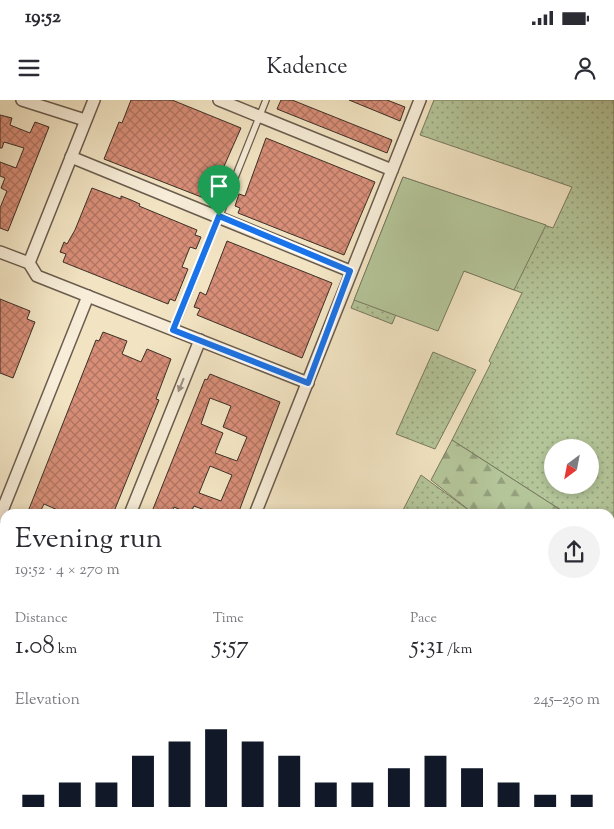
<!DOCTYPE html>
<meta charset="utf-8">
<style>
body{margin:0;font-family:"Sorts Mill Goudy",serif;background:#f2f2f3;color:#2b2b33;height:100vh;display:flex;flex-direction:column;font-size:19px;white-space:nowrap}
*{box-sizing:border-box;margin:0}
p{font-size:16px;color:#7c7c81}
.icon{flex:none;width:28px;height:28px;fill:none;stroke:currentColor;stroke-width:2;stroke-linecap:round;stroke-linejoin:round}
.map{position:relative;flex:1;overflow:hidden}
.sheet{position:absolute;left:0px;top:409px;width:615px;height:321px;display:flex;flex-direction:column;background:#fff;border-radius:15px 15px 0 0;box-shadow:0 2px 8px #0003}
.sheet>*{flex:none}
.needle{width:32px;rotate:212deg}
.controls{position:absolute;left:544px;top:339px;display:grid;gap:10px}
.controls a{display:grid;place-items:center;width:55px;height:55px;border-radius:50%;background:#fff;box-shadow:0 2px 8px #0003;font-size:25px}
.pin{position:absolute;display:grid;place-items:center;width:42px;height:42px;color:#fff;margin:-51px -21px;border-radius:50% 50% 50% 0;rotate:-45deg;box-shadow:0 0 5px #0007}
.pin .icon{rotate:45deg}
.round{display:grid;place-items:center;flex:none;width:52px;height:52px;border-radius:26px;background:#f2f2f3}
.overview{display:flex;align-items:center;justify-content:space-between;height:85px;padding:0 15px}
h1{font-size:28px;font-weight:600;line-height:38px}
.metrics{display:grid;grid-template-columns:repeat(3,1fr);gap:8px;height:85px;padding:5px 15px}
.metrics div{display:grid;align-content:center}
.metrics b{font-size:25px;font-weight:600}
.metrics small{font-size:14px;font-weight:400}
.metrics p{font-size:14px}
.chart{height:140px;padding:10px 15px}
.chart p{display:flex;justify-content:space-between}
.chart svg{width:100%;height:90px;margin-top:5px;stroke:#111827;stroke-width:6}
.status{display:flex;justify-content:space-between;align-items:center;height:35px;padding:0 25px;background:#fff;direction:ltr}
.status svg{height:14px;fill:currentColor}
header{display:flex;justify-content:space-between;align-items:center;height:65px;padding:0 15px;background:#fff;font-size:22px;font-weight:600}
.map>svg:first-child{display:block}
</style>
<div class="status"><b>19:52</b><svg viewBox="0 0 49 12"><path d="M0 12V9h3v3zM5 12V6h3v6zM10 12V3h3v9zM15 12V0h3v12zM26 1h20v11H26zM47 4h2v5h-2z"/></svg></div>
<header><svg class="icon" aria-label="menu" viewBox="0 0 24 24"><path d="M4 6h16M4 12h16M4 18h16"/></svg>Kadence<svg class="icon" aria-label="person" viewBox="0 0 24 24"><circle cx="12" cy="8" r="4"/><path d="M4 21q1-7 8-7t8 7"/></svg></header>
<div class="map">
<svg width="614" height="729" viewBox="0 0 614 729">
<defs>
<pattern id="grass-dots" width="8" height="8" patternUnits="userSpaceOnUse" patternTransform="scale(1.25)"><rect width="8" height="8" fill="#b4c599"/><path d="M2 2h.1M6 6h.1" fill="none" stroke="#94a07d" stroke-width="1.8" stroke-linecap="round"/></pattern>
<pattern id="forest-firs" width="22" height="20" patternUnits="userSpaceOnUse" patternTransform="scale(1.25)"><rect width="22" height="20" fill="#b4c599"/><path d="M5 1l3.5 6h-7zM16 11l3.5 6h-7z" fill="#94a07d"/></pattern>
<pattern id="garden-furrows" width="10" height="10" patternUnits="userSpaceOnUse" patternTransform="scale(1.25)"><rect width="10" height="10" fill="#b4c599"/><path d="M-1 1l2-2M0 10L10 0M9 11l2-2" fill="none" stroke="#94a07d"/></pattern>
<pattern id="building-cross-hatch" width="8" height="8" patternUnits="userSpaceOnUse" patternTransform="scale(1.25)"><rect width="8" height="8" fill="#d88e77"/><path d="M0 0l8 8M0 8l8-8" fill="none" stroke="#b07462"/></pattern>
</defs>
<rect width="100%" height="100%" fill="#f2e4c3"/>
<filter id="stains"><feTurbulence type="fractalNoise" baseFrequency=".004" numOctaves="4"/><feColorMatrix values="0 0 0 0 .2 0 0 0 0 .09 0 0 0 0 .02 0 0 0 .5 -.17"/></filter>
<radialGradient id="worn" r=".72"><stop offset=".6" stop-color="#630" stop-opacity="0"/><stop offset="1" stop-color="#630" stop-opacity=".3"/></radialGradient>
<g fill="url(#grass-dots)" stroke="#787a60" fill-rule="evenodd">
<path d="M434,0H614V444L610,442V414H567L452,340L491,263L489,261L522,193L476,175L420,157L392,224L351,208L403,77L553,128L572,87L420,35ZM552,348H590V385H552Z"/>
<path d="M433,252L476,270L435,349L396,334Z"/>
<path d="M421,375L474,414H401Z"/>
<path d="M610,516L614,519V635L610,632Z"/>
</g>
<g fill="url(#forest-firs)" stroke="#787a60">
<path d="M452,340L567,414H474L431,380Z"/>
<path d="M610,442L614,444V519L610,516Z"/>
<path d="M0,613L5,615V635L0,633Z"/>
</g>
<path fill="#b4c599" stroke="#787a60" d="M403,77L546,125L514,190L464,171L438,231L354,200Z"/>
<path fill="url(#garden-furrows)" stroke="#787a60" d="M0,633L5,635V725H126L124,729H0Z"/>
<g fill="url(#building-cross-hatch)" stroke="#3c2f27" fill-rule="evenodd">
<path d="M131,0H172L241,28L209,100L104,59L119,22L122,23Z"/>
<path d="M281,0H292L392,40L387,53L277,9Z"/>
<path d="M349,0H387L405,7L400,21Z"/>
<path d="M0,15L12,18L10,25L30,33L35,22L49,27L8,131L0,128V108L7,91L1,88L5,78L0,76V62L16,68L24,48L4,42L2,48H0Z"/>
<path d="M266,38L375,82L344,155L238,113L240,108L235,106L239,94L245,96Z"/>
<path d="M92,88L121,99V96L131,100L140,104L139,106L197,130L195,135L201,137L196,149L190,147L182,167L188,169L175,201L170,199L168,204L63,162L66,154L60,152L64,142L67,144L75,130Z"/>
<path d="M227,141L332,183L302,258L197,215L200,209L194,207L200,192L206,195Z"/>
<path d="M0,199L30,211L27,219L35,222L13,278L0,273Z"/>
<path d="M103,232L127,241L122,254L141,262L147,249L171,259L156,299L159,300L113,414H67L44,404L39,414H27L96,240L99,241Z"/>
<path d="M210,274L280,302L238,414H215L194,406L190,414L174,407L171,414H151L205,279L207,280ZM210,298L231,306L223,327L247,337L237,361L215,353L223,333L201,324ZM210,366L232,375L221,401L199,393Z"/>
</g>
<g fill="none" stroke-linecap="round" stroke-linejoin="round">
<g stroke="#6a5c4e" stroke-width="8">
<g id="service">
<path d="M174,230L266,0"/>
<path d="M0,649L5,647"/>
</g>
</g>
<g stroke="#6a5c4e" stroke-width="14">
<g id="minor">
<path d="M22,0L85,20"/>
<path d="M219,0L392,70"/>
<path d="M71,57L350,171"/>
<path d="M0,152L29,163L37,176L308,283"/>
<path d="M29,163L94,0"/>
<path d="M130,414L200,240"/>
<path d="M255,414L420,0"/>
<path d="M0,416L88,196"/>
<path d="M0,467L5,469"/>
<path d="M0,606L5,608"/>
</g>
</g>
<use href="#service" stroke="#f7edd8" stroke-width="5.5"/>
<use href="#minor" stroke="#f7edd8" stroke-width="11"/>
</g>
<defs><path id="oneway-solid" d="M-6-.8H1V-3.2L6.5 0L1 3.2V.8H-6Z" transform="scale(1.25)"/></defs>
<use fill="#9a8e80" href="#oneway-solid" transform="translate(181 285) rotate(112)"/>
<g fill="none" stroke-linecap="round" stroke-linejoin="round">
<g stroke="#fff" stroke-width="10">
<path id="route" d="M219,116L350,171L308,283L173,230Z"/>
</g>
<use href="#route" stroke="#1a73e8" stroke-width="6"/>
</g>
<rect width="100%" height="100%" filter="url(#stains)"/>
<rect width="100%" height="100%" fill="url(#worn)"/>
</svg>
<div class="controls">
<a><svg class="needle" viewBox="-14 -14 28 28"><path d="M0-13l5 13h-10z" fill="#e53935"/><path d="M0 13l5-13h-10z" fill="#7c7c81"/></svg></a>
</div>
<div class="pin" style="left:219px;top:116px;background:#1e9e55"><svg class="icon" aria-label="arrive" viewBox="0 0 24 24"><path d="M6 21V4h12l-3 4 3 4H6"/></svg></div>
<section class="sheet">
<div class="overview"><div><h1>Evening run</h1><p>19:52 · 4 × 270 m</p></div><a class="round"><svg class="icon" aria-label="share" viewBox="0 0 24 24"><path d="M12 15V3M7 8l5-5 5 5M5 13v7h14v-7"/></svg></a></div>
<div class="metrics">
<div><p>Distance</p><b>1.08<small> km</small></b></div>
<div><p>Time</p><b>5:57</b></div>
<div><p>Pace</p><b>5:31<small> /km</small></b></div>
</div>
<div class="chart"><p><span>Elevation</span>245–250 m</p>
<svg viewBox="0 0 160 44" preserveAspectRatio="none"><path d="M5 44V38M15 44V32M25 44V32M35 44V19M45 44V12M55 44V6M65 44V12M75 44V19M85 44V32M95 44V32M105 44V25M115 44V19M125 44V25M135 44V32M145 44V38M155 44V38"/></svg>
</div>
</section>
</div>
